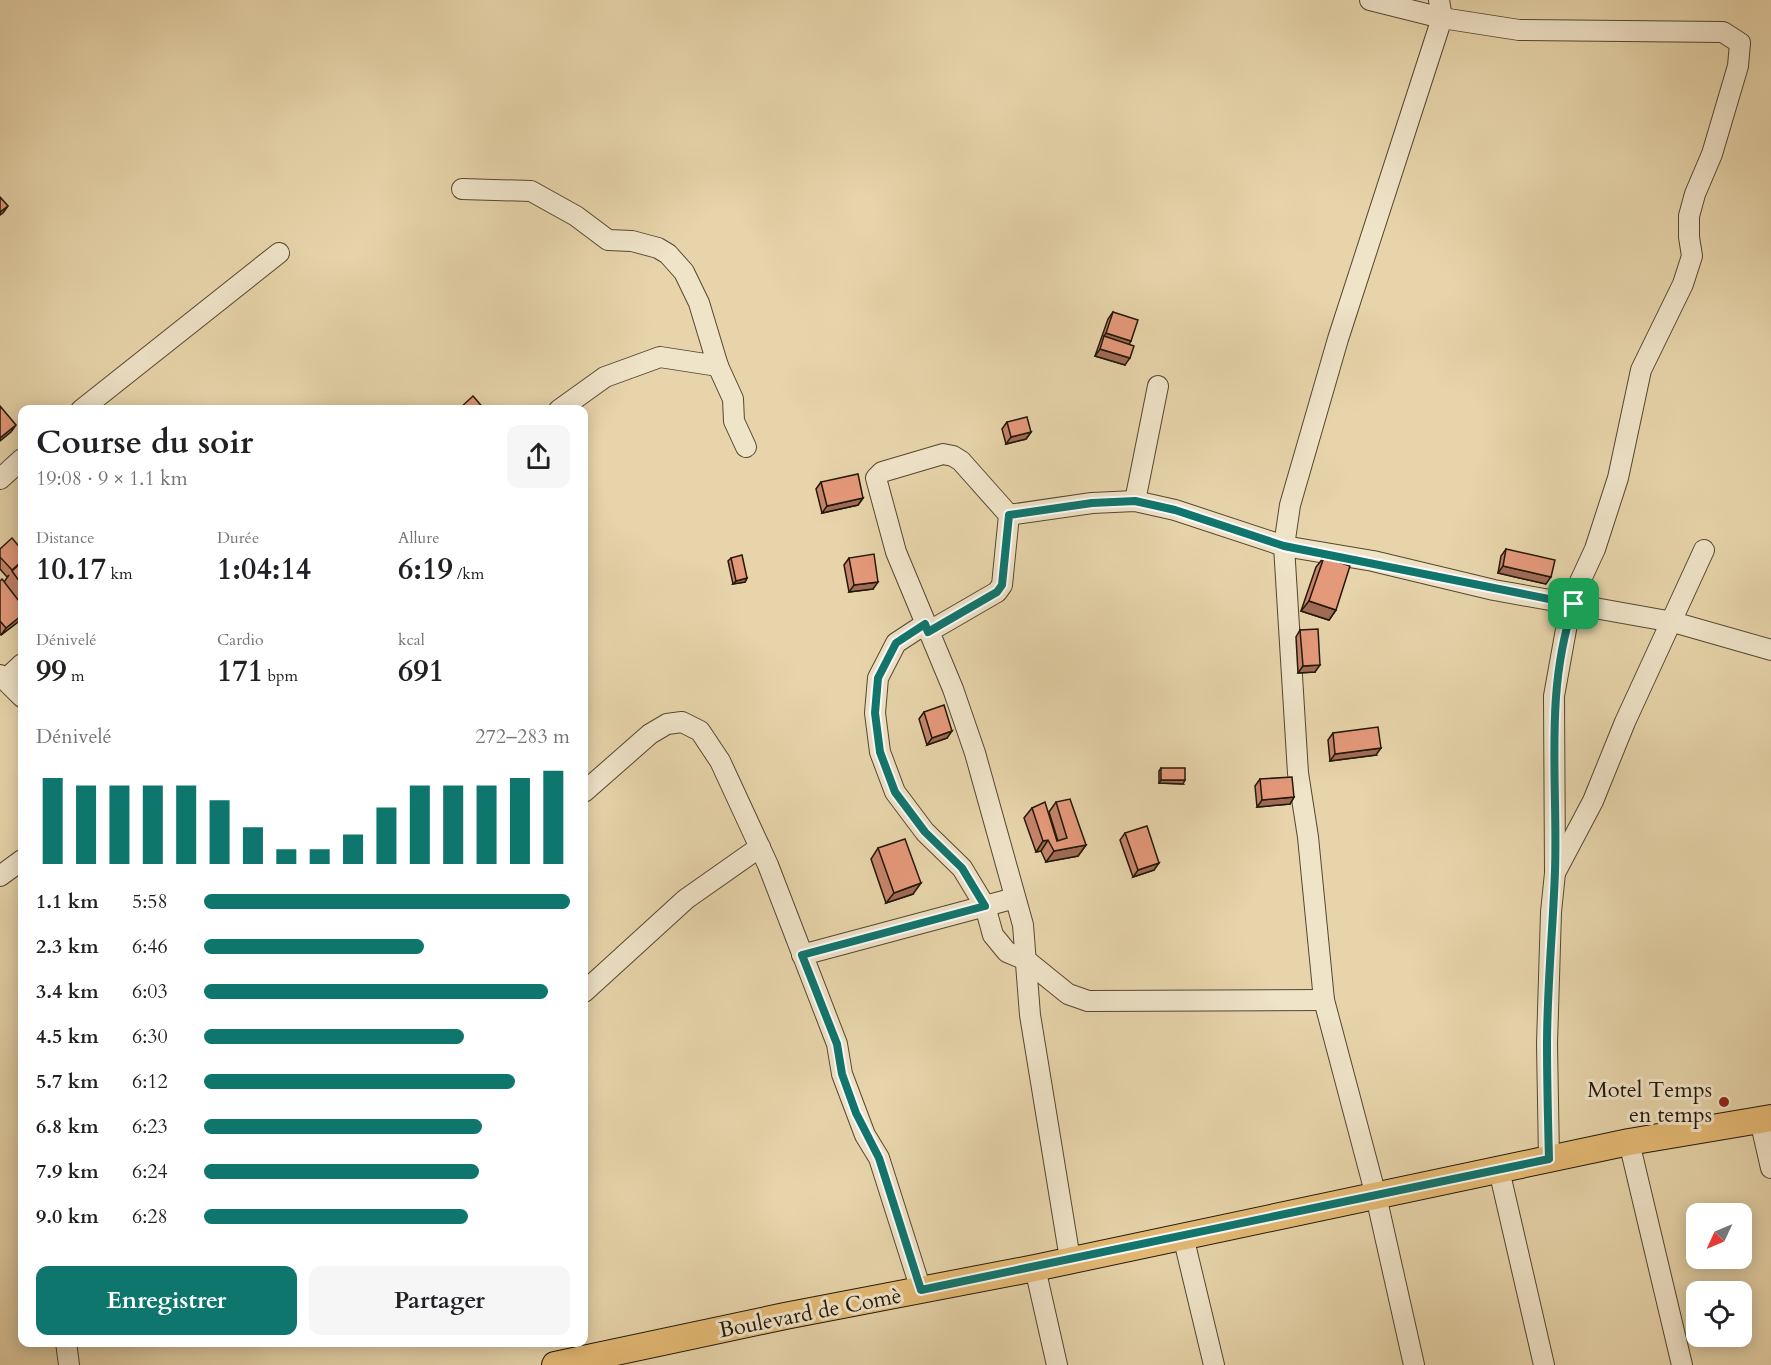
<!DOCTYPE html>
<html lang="fr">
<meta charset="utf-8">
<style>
body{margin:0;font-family:Cardo,serif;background:#f6f6f6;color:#202124;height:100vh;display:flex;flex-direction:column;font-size:22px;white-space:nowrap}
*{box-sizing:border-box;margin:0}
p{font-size:20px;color:#757577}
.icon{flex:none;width:33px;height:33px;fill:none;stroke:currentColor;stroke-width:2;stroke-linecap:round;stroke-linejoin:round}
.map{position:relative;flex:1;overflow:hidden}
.side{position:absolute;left:18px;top:405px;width:570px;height:942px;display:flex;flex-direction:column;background:#fff;border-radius:12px;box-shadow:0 3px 15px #0003}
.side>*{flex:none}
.needle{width:39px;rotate:226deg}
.tools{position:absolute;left:1686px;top:1203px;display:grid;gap:12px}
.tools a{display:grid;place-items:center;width:66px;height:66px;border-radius:12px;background:#fff;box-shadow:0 3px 15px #0003;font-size:30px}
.pin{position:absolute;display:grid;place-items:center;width:51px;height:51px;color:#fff;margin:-26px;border-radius:12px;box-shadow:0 3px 9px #0006}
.round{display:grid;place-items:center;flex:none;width:63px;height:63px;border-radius:12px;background:#f6f6f6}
.headline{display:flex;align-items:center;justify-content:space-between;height:102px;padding:0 18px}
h1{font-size:33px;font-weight:800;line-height:45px}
.metrics{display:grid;grid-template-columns:repeat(3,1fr);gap:9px;height:102px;padding:6px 18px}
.metrics div{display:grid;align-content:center}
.metrics b{font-size:30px;font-weight:800}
.metrics small{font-size:16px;font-weight:400}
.metrics p{font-size:16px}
.chart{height:168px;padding:12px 18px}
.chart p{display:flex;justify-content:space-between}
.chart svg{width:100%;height:108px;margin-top:6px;stroke:#0f766e;stroke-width:6}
.action{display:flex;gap:12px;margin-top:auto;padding:12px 18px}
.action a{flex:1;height:69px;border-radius:12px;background:#0f766e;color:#fff;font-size:24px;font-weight:800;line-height:69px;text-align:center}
.action a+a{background:#f6f6f6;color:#202124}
ul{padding:0 18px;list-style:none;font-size:20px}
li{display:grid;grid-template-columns:96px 72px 1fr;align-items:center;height:45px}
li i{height:15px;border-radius:8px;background:#0f766e}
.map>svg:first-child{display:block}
</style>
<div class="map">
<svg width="1771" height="1365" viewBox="0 0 1771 1365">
<rect width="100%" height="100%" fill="#e7d4aa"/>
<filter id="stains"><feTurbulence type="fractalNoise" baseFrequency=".00333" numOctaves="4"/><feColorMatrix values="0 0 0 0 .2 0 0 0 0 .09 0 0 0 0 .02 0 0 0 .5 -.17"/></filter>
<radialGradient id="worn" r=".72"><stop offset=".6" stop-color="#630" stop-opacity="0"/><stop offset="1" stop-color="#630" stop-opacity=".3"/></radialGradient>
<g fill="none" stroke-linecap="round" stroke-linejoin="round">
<g stroke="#544730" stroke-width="22">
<g id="minor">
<path d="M1370,0L1442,18L1519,30L1723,32L1740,43L1738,66L1712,154L1695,194L1689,216V237L1692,256L1683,284L1641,370L1618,478L1595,549L1577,588L1567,624L1554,696L1555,873L1551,912L1547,1044L1549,1159"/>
<path d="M462,189L531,191L576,216L608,240L632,241L658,248L668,254L684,272L699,303L718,366L660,357L605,377L559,410"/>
<path d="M718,366L733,399L734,421L746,447"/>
<path d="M81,410L279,253"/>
<path d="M0,479L22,459"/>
<path d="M1135,501L1158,386"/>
<path d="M1009,515L1092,503L1135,501L1175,510L1284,546L1373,561L1494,590L1673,622L1771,650"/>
<path d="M925,624L896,643L878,678L875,713L880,752L895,792L925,832L962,868L985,906L993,935L1007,952L1026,960L1068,994L1088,1001L1324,1000"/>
<path d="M928,632L997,592L1002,585L1009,515L961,461L953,456L943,454L882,472L876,478L896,552L953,689L975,753L1023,925L1030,1015L1070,1259"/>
<path d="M0,675L22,697"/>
<path d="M5,680L22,664"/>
<path d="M584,792L650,734L667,724L682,722L700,731L720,761L768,865L837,1044L842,1074L865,1135L879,1158L921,1290"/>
<path d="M1556,871L1593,801L1625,722L1704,550"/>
<path d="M0,876L22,860"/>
<path d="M802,955L1015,898"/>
<path d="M584,992L686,899L760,847"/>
<path d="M1760,1120L1771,1168"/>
<path d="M1629,1142L1682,1365"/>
<path d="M1499,1170L1544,1365"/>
<path d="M1183,1236L1214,1365"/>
<path d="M1035,1268L1057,1365"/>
<path d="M66,1342L69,1365"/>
<path d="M1414,1365L1376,1196L1324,1000L1308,837L1298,773L1284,546L1290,505L1338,339L1442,18L1439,0"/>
</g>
</g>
<g stroke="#231808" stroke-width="28">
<path id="major" d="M555,1365L785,1316L1035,1268L1629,1142L1771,1118"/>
</g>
<use href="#minor" stroke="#efe3c8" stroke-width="20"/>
<use href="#major" stroke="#e4ba75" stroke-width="26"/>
</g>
<g fill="#c5846a" stroke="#231808" stroke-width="1.5">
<path d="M1113,312L1129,344L1125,365L1095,356L1108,319Z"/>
<path d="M1007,422L1031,432L1026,439L1006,444L1002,429Z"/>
<path d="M821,482L863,498L858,505L822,513L816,489Z"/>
<path d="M0,549L22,550V619L1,635L0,634V581L4,582L9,575L7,577L0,569Z"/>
<path d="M1506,549L1546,584L1498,573L1501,556Z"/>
<path d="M1324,557L1336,610L1329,620L1301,611L1316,567Z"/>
<path d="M731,558L747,578L745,582L733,584L728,561Z"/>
<path d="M849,558L873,589L849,592L844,565Z"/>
<path d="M1300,630L1315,672L1298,673L1296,637Z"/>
<path d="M924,712L947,738L927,745L919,719Z"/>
<path d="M1333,733L1376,755L1330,761L1328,740Z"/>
<path d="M1161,768L1183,784L1159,783V771Z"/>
<path d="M1260,779L1294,797L1290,804L1257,807L1255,786Z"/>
<path d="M1056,802L1086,845L1078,856L1046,862L1041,851L1036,852L1024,818L1032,808L1058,841L1049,812Z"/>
<path d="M1125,833L1154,870L1133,877L1120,840Z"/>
<path d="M878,848L913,894L886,903L871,859Z"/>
</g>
<g fill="#a06b56" stroke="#231808" stroke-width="1.5">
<path d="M8,206L3,213L0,215V212Z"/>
<path d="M1106,333L1131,341L1127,348L1104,336Z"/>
<path d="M1100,349L1130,358L1125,365L1095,356Z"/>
<path d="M16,425L11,432L0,441V438Z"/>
<path d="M1031,432L1026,439L1006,444L1011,437Z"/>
<path d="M863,498L858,505L822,513L827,506Z"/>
<path d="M1503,566L1551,577L1546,584L1498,573Z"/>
<path d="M747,578L745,582L733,584L736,581Z"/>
<path d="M878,582L873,589L849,592L854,585Z"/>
<path d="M1309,601L1336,610L1329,620L1301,611Z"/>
<path d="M22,615V619L1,635L6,628Z"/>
<path d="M1320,665L1315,672L1298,673L1303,666Z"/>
<path d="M952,731L947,738L927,745L932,738Z"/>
<path d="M1381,748L1376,755L1330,761L1335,754Z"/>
<path d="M1161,780H1185L1183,784L1159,783Z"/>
<path d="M1294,797L1290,804L1257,807L1262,800Z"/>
<path d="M1048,840L1041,851L1036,852L1043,841Z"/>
<path d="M1086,845L1078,856L1046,862L1054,851Z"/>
<path d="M1159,863L1154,870L1133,877L1138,870Z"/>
<path d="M921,883L913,894L886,903L894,893Z"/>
</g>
<g fill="#e5997b" stroke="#231808" stroke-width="1.5">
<path d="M0,197L8,206L0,212Z"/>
<path d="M1113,312L1138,320L1131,341L1106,333Z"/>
<path d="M1104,336L1134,346L1130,358L1100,349Z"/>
<path d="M473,396L485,410H458Z"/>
<path d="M0,406L16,425L0,438Z"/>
<path d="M1027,417L1031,432L1011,437L1007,422Z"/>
<path d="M858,474L863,498L827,506L821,482Z"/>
<path d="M12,538L22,550V561L12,570L0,557V549Z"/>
<path d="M1506,549L1555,560L1551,577L1503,566Z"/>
<path d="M874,554L878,582L854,585L849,558Z"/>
<path d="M742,555L747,578L736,581L731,558Z"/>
<path d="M1324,557L1350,566L1336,610L1309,601Z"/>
<path d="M22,562V585L12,571Z"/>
<path d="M2,579L22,605V615L6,628L0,621V581Z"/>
<path d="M1318,629L1320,665L1303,666L1300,630Z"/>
<path d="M944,705L952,731L932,738L924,712Z"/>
<path d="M1378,727L1381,748L1335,754L1333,733Z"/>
<rect x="1161" y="768" width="24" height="12"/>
<path d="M1292,777L1294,797L1262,800L1260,779Z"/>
<path d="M1070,799L1086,845L1054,851L1048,840L1043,841L1032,808L1045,802L1057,841L1067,838L1056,802Z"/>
<path d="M1147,826L1159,863L1138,870L1125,833Z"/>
<path d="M905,839L921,883L894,893L878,848Z"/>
</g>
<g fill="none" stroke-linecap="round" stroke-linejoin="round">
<g stroke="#fff" stroke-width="12">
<path id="route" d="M1135,501L1175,510L1284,546L1574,604C1544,691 1558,781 1555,871C1553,929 1547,987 1547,1045C1547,1083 1548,1121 1549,1159L921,1290L879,1158L856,1113L842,1074L837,1044L802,955L985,906L962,868L925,832L895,792L880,752L875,713L878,678L896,643L925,624L928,632L997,592L1002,585L1009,515L1092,503Z"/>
</g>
<use href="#route" stroke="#0f766e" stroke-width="8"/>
</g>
<circle fill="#8f2418" stroke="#efe3c8" stroke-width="2" cx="1724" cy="1102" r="6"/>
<g text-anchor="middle" stroke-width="6" stroke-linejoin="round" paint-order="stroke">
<g font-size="22" fill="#231808" stroke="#efe3c8" text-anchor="end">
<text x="1712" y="1097">Motel Temps<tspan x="1712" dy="25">en temps</tspan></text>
</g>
<g font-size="22" fill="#231808" stroke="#efe3c8">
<text transform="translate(810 1312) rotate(-11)" y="8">Boulevard de Comè</text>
</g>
</g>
<rect width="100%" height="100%" filter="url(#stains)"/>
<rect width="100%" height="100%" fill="url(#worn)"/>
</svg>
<div class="tools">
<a><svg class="needle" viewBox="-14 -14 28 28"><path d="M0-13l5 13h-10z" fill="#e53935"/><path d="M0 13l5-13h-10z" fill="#757577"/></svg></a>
<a><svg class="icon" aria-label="locate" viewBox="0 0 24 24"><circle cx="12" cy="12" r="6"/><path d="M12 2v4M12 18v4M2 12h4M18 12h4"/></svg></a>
</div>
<div class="pin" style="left:1574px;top:604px;background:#1e9e55"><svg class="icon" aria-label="arrive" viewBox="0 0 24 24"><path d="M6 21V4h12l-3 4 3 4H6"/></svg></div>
<section class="side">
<div class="headline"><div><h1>Course du soir</h1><p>19:08 · 9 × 1.1 km</p></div><a class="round"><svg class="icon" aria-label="share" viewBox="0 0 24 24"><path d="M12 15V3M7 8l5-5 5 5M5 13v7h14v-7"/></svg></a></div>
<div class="metrics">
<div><p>Distance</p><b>10.17<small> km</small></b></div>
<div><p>Durée</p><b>1:04:14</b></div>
<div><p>Allure</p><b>6:19<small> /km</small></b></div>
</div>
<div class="metrics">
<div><p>Dénivelé</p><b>99<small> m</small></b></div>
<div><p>Cardio</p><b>171<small> bpm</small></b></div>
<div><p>kcal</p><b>691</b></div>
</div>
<div class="chart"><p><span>Dénivelé</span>272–283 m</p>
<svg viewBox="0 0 160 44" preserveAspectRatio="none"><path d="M5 44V9M15 44V12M25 44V12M35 44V12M45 44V12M55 44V18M65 44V29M75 44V38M85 44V38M95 44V32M105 44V21M115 44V12M125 44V12M135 44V12M145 44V9M155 44V6"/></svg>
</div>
<ul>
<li><b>1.1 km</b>5:58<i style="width:100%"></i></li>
<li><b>2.3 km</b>6:46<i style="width:60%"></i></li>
<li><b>3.4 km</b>6:03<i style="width:94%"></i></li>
<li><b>4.5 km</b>6:30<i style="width:71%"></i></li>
<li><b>5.7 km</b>6:12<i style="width:85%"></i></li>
<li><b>6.8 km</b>6:23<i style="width:76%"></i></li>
<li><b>7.9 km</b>6:24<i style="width:75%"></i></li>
<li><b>9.0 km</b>6:28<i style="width:72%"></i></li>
</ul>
<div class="action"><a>Enregistrer</a><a>Partager</a></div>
</section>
</div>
